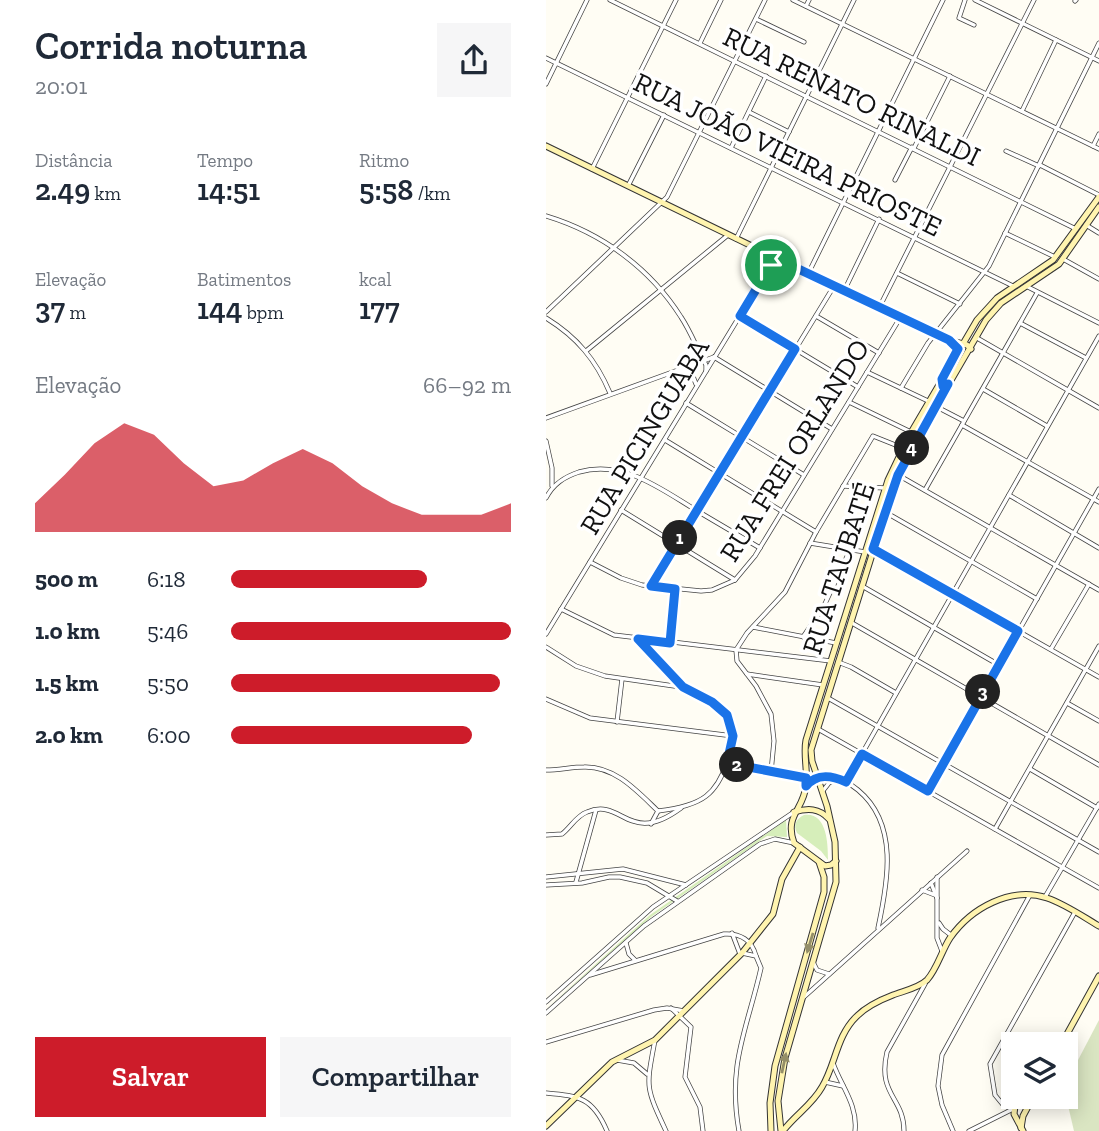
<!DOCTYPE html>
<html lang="pt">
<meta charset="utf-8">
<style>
body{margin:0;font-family:"Zilla Slab",serif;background:#f6f6f7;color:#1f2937;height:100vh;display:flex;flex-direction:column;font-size:26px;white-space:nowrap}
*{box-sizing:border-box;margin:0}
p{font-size:23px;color:#747a83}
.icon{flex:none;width:38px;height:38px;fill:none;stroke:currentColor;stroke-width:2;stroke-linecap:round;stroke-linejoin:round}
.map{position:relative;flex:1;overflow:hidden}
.details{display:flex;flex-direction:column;background:#fff;width:546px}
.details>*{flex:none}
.fabs{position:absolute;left:455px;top:1032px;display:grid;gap:14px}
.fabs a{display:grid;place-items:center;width:77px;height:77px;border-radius:0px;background:#fff;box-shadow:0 4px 18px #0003;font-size:35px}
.pin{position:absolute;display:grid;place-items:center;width:60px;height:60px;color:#fff;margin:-30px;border:4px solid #fff;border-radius:50%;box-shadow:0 2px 7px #0007}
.km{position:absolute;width:35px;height:35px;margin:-18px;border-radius:50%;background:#222;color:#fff;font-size:19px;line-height:35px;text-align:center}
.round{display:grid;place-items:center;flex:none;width:74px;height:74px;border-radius:0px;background:#f6f6f7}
.summary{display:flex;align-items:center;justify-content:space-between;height:119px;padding:0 35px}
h1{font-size:38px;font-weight:600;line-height:52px}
.metrics{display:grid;grid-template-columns:repeat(3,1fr);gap:10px;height:119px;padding:7px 35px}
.metrics div{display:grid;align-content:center}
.metrics b{font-size:30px;font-weight:600}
.metrics small{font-size:19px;font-weight:400}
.metrics p{font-size:19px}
.chart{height:196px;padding:14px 35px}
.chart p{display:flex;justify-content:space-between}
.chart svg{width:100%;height:126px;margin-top:7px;fill:#cd1c2a;opacity:.7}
.primary-button{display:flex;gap:14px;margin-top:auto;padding:14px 35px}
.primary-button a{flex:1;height:80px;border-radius:0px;background:#cd1c2a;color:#fff;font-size:28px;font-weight:600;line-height:80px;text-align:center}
.primary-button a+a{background:#f6f6f7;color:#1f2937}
ul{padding:0 35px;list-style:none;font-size:23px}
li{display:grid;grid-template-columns:112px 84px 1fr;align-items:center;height:52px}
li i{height:18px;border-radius:9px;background:#cd1c2a}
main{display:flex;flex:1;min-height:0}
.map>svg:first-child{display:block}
</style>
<main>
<section class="details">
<div class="summary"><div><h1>Corrida noturna</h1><p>20:01</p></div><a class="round"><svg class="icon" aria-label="share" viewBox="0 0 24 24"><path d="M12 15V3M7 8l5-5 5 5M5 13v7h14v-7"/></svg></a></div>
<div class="metrics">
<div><p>Distância</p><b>2.49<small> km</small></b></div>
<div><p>Tempo</p><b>14:51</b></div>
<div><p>Ritmo</p><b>5:58<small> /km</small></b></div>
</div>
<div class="metrics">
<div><p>Elevação</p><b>37<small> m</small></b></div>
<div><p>Batimentos</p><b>144<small> bpm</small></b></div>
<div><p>kcal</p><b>177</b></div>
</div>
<div class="chart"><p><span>Elevação</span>66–92 m</p>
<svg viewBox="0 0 160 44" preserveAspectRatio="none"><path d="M0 44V34L10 24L20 13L30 6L40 10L50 20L60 28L70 26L80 20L90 15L100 20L110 28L120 34L130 38L140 38L150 38L160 34V44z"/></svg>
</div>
<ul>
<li><b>500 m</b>6:18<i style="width:70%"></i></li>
<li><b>1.0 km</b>5:46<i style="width:100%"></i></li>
<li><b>1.5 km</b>5:50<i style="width:96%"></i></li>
<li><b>2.0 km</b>6:00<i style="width:86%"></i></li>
</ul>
<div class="primary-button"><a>Salvar</a><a>Compartilhar</a></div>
</section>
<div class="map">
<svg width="553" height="1131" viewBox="0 0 553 1131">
<rect width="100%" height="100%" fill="#fffdf4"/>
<g fill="#d6eeba">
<path d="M258,815C281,812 282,843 282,860L275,851L251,833C247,825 250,819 258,815Z"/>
<path d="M240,820L241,837L221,836L105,917L0,1009L104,915Z"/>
</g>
<path fill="#dae5c2" d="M553,1020V1131H528L520,1097V1083Z"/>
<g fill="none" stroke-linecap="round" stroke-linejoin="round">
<g stroke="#444" stroke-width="5">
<g id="street">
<path d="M64,0L530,229"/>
<path d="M247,0L553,149"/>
<path d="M419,0L413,18L428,25"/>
<path d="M429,0L553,61"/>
<path d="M529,1L530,0"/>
<path d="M260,6L263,0"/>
<path d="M210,19L258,42"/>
<path d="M154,43L175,0"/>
<path d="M0,58L467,286"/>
<path d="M0,84L41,0"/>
<path d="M476,111L510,40"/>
<path d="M203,112L243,132"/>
<path d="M547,146L553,134"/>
<path d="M185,148L220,76"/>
<path d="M368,148L404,76"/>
<path d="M460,151L493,166"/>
<path d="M494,165L553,195"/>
<path d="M46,169L130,0"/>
<path d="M349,180L366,147"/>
<path d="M82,186L118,115"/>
<path d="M0,216C56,233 104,268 135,317C145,332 151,349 160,365V371"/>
<path d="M540,225L553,233"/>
<path d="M459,233L509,257"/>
<path d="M190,239L308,0"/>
<path d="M517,259L553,279"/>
<path d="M351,273L414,304"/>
<path d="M262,274L397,0"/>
<path d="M480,286L553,323"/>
<path d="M298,291L333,219"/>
<path d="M333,308L488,0"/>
<path d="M0,312L121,197L219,0"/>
<path d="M194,316L312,387"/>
<path d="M270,316L333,353"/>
<path d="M0,318C31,337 50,360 64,393"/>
<path d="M474,323L540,358"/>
<path d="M431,338L553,408"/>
<path d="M40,351L182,235"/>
<path d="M168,357L286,429"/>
<path d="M135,370L146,374L150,384"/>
<path d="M321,372L382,401"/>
<path d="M355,388L382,343L443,266L553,43"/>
<path d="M437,389L501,426"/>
<path d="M303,402L365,432"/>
<path d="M140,403L258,475"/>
<path d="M389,406L418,421"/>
<path d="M0,418L168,357"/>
<path d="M416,425L553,502"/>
<path d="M119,440L270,532"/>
<path d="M0,441L6,468V486"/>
<path d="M352,475L553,590"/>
<path d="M297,486L339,488"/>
<path d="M379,490L491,293"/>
<path d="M463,495L553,548"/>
<path d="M0,498C7,484 18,477 33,472C78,459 116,490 153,512C173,524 194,536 214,548"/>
<path d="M75,510L189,580"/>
<path d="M339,512L491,599"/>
<path d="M264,543L319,552"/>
<path d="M327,549L553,677"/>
<path d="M44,562L75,578L96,585L155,591L166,590L189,580L209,556L354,318"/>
<path d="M105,586L288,286"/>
<path d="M316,586L453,665"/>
<path d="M15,609L68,635L285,661"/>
<path d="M306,623L553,765"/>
<path d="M207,627L290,643"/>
<path d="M0,634L229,258"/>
<path d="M257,637L277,608L304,550"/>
<path d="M124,643L129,589"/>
<path d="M0,647L30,666L59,676L135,687"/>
<path d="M505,649L543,584"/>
<path d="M292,662L305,667L350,693"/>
<path d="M201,674L277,685"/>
<path d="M282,698L553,852"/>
<path d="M0,699L44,718L187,736"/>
<path d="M521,703L553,721"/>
<path d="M71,722L76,679"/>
<path d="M272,729L553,888"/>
<path d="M182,763L260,778"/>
<path d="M484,769L551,808"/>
<path d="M0,770C13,770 26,767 38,767C69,766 91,791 112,811C155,806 173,796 184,752C187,741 188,726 181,715C170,700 150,697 136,686C119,673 106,655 92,639"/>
<path d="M225,772L228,741L225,714L210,686L191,661L190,650L201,633L239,592L270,532L327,436L357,448"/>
<path d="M271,777C287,775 300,780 312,790C353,824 342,882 332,928"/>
<path d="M300,782L553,336"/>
<path d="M382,791L553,489"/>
<path d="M276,792L283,783L290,779"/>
<path d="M105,824L112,811"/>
<path d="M449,829L553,646"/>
<path d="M0,835L16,834C25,827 30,816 41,812C77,797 82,847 135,808"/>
<path d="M0,877L77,869L140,885"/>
<path d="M391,877V938L396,951"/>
<path d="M30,882L50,810"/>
<path d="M385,883L391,898"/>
<path d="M0,885L36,883L63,877H74L101,883L131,901"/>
<path d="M376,890L389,895"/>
<path d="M499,897L553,804"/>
<path d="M393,923L397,929L406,936"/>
<path d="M186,933L194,954"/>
<path d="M80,943L83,954L89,960"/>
<path d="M267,962L271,970L283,974"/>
<path d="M44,975L178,934C194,933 206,940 210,956"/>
<path d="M258,997L421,851"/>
<path d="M0,1002L107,907L248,812"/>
<path d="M125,1008L145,1027L139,1077L154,1107L157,1131"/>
<path d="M0,1013L98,926L214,844L229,839L248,843"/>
<path d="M109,1040C100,1088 99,1086 120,1131"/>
<path d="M0,1042L108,1010L121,1008L138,1011"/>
<path d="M71,1060L88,1063L101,1074"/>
<path d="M287,1063C295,1086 312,1105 309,1131"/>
<path d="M279,1082L297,1086"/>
<path d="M0,1093C34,1096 47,1098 61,1131"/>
<path d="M467,1109L458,1106L449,1095L444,1064L529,912"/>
<path d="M193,1131C181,1064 201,1030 215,968L210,956L196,953"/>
<path d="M358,1131C358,1097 331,1095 341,1052L379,984"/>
<path d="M407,1131L396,1105L392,1086L396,1055L484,895"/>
<path d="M423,1131L467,1109"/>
</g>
</g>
<g stroke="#333" stroke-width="7">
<g id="secondary">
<path d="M0,146L354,318L403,340L421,345L425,349"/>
<path d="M248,812C262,808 273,808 283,819"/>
<path d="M290,861L285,865L279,866L248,843C238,815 258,810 260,785C262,770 257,755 260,740L342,480L363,436L431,320L451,298L507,260L553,197"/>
<path d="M515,1045L553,976"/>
<path d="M470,1097L468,1114L477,1131"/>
<path d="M0,1126L66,1062L109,1040L196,953L227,914L236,879L254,847"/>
<path d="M475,1128L477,1116L487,1097"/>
<path d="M225,1131L224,1103L229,1066L278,892V877L273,862"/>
<path d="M235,1131L232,1101L239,1058L290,882L289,842L281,806L266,761L265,750L349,481L368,444L440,320L455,303L513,264L553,207"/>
<path d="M237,1131C249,1115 266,1105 276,1087C290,1064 290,1036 311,1016C321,1006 334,1000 347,995C357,991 373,988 381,980C391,969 396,950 404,938C425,908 465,886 501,898C519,904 536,916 553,926"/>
</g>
</g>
<use href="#street" stroke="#fff" stroke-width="3.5"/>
<use href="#secondary" stroke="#fff4af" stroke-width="5"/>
</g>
<defs><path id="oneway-solid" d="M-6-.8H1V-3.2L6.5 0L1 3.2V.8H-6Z" transform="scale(1.75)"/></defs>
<g fill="#948e68">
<use href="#oneway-solid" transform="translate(264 943) rotate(107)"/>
<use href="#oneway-solid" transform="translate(238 1063) rotate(-78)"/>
</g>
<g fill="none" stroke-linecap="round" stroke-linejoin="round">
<g stroke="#fff" stroke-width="14">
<path id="route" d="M229,258L403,340L412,349L396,379L397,386L402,384L352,475L327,549L472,631L382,791L316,754L300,782C285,775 271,773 260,786V778L181,763L187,736L181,715L166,702L137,687L92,639L124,643L129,589L105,586L249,349L194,316Z"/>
</g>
<use href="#route" stroke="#1a73e8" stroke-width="9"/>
</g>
<g text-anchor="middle" stroke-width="7" stroke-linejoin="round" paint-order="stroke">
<g font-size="28" fill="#111" stroke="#fff">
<text transform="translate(306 96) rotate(26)" y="10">RUA RENATO RINALDI</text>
<text transform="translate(242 154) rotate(26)" y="10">RUA JOÃO VIEIRA PRIOSTE</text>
<text transform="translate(98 436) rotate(-59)" y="10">RUA PICINGUABA</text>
<text transform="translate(248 450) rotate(-58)" y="10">RUA FREI ORLANDO</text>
<text transform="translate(292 568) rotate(-72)" y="10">RUA TAUBATÉ</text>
</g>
</g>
</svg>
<div class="fabs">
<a><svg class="icon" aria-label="layers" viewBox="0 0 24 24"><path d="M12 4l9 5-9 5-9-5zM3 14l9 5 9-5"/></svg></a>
</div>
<div class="pin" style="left:225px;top:265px;background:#1e9e55"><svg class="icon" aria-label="arrive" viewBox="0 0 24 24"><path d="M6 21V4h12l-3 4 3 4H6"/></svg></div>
<b class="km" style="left:134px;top:538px">1</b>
<b class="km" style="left:191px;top:765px">2</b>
<b class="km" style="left:437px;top:692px">3</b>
<b class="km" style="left:366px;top:448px">4</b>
</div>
</main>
